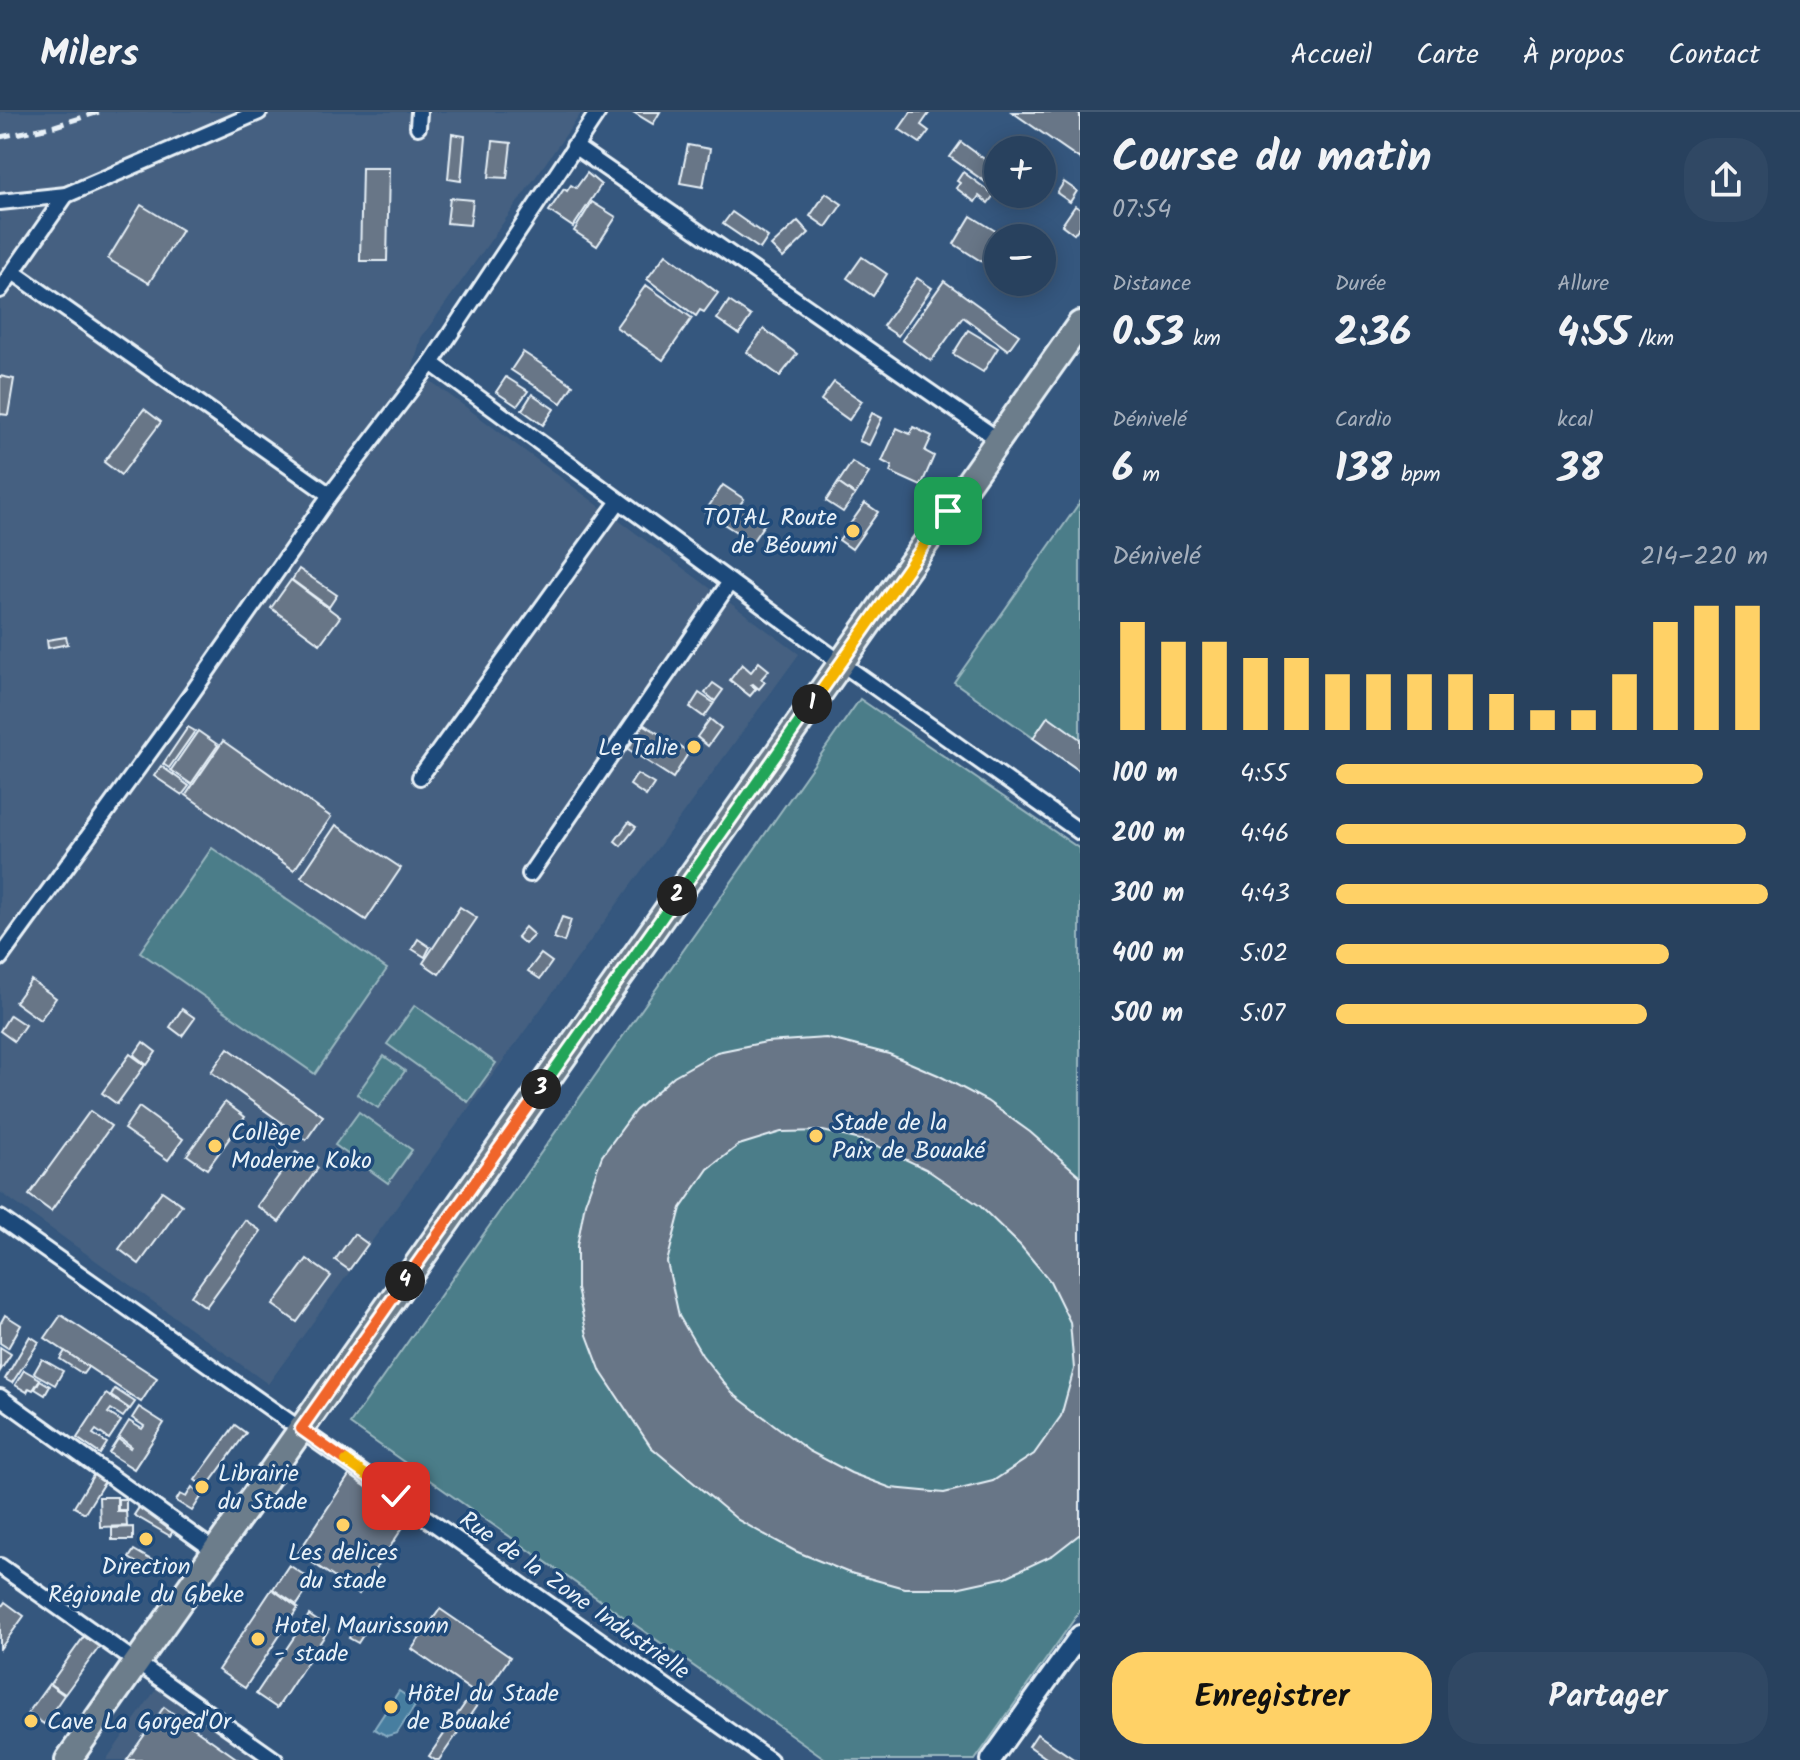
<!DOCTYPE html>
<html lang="fr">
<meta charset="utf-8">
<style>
body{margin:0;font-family:Kalam,sans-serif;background:#304864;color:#f1f3f6;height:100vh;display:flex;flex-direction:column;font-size:30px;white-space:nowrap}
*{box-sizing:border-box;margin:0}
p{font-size:26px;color:#a5afbc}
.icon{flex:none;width:44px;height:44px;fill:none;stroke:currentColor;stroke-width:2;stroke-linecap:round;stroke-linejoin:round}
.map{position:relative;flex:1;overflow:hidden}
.panel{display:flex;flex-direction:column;background:#28415e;width:720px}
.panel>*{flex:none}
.fabs{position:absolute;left:984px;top:24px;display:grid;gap:16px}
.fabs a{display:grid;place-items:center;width:72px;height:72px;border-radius:50%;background:#28415e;box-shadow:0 4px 20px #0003,0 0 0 2px #445a73;font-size:40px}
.pin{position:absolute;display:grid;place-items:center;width:68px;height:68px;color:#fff;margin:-34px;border-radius:16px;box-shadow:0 4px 12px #0006}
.km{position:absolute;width:40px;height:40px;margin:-20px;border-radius:50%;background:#222;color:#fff;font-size:22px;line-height:40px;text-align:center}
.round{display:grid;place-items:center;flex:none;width:84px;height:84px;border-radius:32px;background:#304864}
.summary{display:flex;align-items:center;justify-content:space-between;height:136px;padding:0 32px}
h1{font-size:44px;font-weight:800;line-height:60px}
.stats{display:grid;grid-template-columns:repeat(3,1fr);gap:12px;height:136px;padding:8px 32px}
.stats div{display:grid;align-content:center}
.stats b{font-size:40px;font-weight:800}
.stats small{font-size:22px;font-weight:400}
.stats p{font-size:22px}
.chart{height:224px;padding:16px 32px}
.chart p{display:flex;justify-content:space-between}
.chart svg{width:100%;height:144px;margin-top:8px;stroke:#ffd166;stroke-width:6}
.cta{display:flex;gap:16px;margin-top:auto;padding:16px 32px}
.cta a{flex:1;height:92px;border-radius:32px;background:#ffd166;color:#111;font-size:32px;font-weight:800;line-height:92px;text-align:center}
.cta a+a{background:#304864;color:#f1f3f6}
ul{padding:0 32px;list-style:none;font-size:26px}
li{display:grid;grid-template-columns:128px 96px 1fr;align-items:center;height:60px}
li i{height:20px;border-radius:10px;background:#ffd166}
header{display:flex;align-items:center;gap:48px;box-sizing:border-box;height:112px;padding:0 40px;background:#28415e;border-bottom:2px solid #445a73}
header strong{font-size:38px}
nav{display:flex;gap:44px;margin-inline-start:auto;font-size:28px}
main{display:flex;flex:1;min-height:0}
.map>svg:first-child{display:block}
</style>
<header>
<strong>Milers</strong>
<nav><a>Accueil</a><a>Carte</a><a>À propos</a><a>Contact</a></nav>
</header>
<main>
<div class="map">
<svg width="1080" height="1648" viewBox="0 0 1080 1648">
<rect width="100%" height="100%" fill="#35577e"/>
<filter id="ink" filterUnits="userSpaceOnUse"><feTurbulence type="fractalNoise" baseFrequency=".0125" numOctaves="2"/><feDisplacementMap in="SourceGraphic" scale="16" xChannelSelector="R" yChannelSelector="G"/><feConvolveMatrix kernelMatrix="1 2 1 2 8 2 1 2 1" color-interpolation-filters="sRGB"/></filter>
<g filter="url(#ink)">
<g fill="#446081">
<path d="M0,0H582L421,226L413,256L799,542L268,1272L0,1080Z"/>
<path d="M157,1576L262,1648H106Z"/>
</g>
<g fill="#4c7d89" stroke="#9ab7c0" stroke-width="2">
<path d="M1080,390V659L954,570Z"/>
<path d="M860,587L1080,737V1499L975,1648H827L350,1312Z"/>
<path d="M212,736L387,857L315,962L140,840Z"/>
<path d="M415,893L496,951L468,990L387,932Z"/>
<path d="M384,944L405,959L378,996L357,982Z"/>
<path d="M359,1000L412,1038L388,1071L335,1033Z"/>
</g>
<path fill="#467ea0" stroke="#87acc3" stroke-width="2" d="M399,1579L417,1591L397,1621L387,1624L374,1617Z"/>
<g fill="#677687" stroke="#e8f1f8" stroke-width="2" fill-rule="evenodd">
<path d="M633,0H660L653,12Z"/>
<path d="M911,0H930L921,13L929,19L920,31L899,17Z"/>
<path d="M1012,0H1077L1080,2V47Z"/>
<path d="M452,22L465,24L461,69L448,67Z"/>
<path d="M493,29L511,31L507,66L489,65Z"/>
<path d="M961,30L998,57V79L950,45Z"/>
<path d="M688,33L710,37L703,75L680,71Z"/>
<path d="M362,56H389L387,149H360Z"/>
<path d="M963,60L994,83L988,91L979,84L975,90L956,76L960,71L957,69Z"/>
<path d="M587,61L601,73L573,115L549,99L564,77L567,79L571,73L576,76Z"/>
<path d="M1064,70L1077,79L1070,90L1057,81Z"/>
<path d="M826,81L842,92L826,115L810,104Z"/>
<path d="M1012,82H1033L1026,92Z"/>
<path d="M450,86L473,88L470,113L447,111Z"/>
<path d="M592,90L616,105L597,134L574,119Z"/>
<path d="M141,93L182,118L149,171L108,147Z"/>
<path d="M1075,94L1080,97V114L1074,122L1062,113Z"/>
<path d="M732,100L768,125L760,137L723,112Z"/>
<path d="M971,104L1002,123L984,151L954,132Z"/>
<path d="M798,109L809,121L783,146L771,134Z"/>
<path d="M666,142L718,181L704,200L700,198L696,204L647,167Z"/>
<path d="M862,145L887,162L873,184L847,166Z"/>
<path d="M917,166L932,176L898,224L883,214Z"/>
<path d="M944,169L1019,223L1008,238L963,205L931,249L902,228Z"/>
<path d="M646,173L692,206L663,248L616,215Z"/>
<path d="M729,189L751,204L739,222L717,207Z"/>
<path d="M764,217L797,242L780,264L747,240Z"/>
<path d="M968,218L998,236L983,260L953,242Z"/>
<path d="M523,240L573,273L561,291L511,258Z"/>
<path d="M0,264L14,267L8,303L0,302Z"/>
<path d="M506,265L528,279L517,294L496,280Z"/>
<path d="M834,270L862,289L849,308L821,288Z"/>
<path d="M532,282L554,297L543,313L522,298Z"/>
<path d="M144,297L161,310L121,363L104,350Z"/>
<path d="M872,301L882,306L869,333L859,329Z"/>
<path d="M913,315L932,324L925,339L934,344L921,374L890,360L892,354L882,349L897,316L910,322Z"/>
<path d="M852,350L869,361L855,383L838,371Z"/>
<path d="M838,371L855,383L843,400L826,389Z"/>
<path d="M723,373L744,387L739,394L765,411L752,430L705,400Z"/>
<path d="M865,391L878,400L852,437L839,428Z"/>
<path d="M299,457L337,483L329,495L292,468Z"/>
<path d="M291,468L340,505L320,532L271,496Z"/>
<path d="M66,525L68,532L48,536L47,528Z"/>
<path d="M759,550L769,558L761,567L765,570L759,577L753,572L751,573L756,577L750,584L730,568L742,552L751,560Z"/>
<path d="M713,571L723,578L715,589L705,581Z"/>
<path d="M699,581L714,591L704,605L690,595Z"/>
<path d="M1048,604L1080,627V659L1033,626Z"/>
<path d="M710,607L721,616L708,634L697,625Z"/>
<path d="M643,612L689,640L673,666L628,637Z"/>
<path d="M188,615L195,619L169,656L163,652Z"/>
<path d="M198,619L218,633L191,672L171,658Z"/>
<path d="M223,629L331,705L294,758L186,683Z"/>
<path d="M161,654L189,674L182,683L154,664Z"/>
<path d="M637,662L654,672L646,684L630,673Z"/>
<path d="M629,710L636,715L621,734L615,729Z"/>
<path d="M336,713L401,756L366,808L301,765Z"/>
<path d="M460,795L477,806L439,862L423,851Z"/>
<path d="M562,805L571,808L564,830L554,826Z"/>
<path d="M525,815L534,823L525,832L517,825Z"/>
<path d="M418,827L430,835L425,845L412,837Z"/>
<path d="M541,842L552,850L540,867L528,859Z"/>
<path d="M31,868L56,886L40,908L15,890Z"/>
<path d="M182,897L195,906L182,924L170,915Z"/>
<path d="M10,903L25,913L14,929L0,919Z"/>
<path d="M826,926L889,942L938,963L987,989L1030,1020L1080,1064V1422L1053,1443L1006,1465L956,1476H904L847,1460L795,1439L738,1408L651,1335L601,1260L587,1223L577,1177V1134L585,1091L602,1044L635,999L674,964L717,940L766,930ZM823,1019L869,1030L926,1057L980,1094L1020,1133L1050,1169L1070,1210L1074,1257L1061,1304L1034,1342L993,1369L944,1381L891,1376L851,1361L809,1339L732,1281L702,1243L679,1204L667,1150L681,1096L708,1057L739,1033L781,1020Z"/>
<path d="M143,930L156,940L147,953L134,943Z"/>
<path d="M228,936L323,1004L306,1028L211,960Z"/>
<path d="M130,942L145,953L117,992L102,981Z"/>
<path d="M225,990L245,1005L207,1057L187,1043Z"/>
<path d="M139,995L183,1027L168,1048L124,1017Z"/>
<path d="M90,999L111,1014L51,1099L29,1083Z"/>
<path d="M296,1040L318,1056L279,1110L257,1094Z"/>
<path d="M162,1079L182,1093L139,1152L119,1137Z"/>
<path d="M245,1108L261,1119L206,1195L191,1184Z"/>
<path d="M354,1122L368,1132L349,1158L335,1148Z"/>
<path d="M307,1147L331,1164L297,1210L273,1193Z"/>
<path d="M5,1203L21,1213L8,1236L0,1231V1212Z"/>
<path d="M61,1203L157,1266L141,1290L45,1226Z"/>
<path d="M30,1224L39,1230L12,1271L5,1267Z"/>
<path d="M0,1235L11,1242L0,1259Z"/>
<path d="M65,1239L88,1255L83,1262L60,1247Z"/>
<path d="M42,1247L63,1259L55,1273L34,1261Z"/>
<path d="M24,1258L40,1267L33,1278L29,1276L27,1280L15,1273Z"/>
<path d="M40,1268L50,1274L45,1283L35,1277Z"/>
<path d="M115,1277L135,1290L130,1297L111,1284Z"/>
<path d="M106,1282L129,1297L123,1305L111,1297L108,1301L121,1309L109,1327L96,1318L93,1322L107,1331L100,1342L77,1326Z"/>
<path d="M139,1295L164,1311L134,1357L109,1341L118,1327L130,1336L131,1334L119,1325L129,1309L142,1317L144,1314L132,1306Z"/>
<path d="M235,1313L246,1321L206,1376L195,1368Z"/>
<path d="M94,1362L105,1369L85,1401L74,1395Z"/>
<path d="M350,1362L411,1403L359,1482L298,1441Z"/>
<path d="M192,1375L203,1382L192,1399L176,1389L180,1382L186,1385Z"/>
<path d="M99,1385H117V1399H126L127,1414L100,1415Z"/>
<rect x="118" y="1387" width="8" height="11"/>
<path d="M142,1391L177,1412L170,1424L134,1403Z"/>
<path d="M133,1415V1428H112V1416Z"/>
<path d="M134,1438L153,1449L150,1459L129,1446Z"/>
<path d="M289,1453L313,1469L297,1493L273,1477Z"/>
<path d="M272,1477L298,1496L245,1576L218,1558Z"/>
<path d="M5,1490L24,1504L0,1537V1497Z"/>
<path d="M440,1497L510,1545L482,1586L412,1537Z"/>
<path d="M309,1503L329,1517L277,1596L256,1582Z"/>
<path d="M360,1508L369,1514L358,1531L349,1526Z"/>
<path d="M85,1523L100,1534L65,1582L50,1572Z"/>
<path d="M49,1572L64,1583L44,1612L28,1601Z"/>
<path d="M473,1580L482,1586L439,1648H435L429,1644Z"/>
<path d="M164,1595L239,1648H127Z"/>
<path d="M1037,1622L1075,1648H1049L1029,1634Z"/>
</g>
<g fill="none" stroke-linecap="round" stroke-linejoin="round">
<g stroke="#e8f1f8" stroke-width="20">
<g id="minor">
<path d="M418,15L419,0"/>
<path d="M574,34L999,328"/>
<path d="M0,90L66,83L259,0"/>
<path d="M13,160L330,383"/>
<path d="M0,178L66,83"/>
<path d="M431,251L841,551L1080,720"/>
<path d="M420,665L619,389"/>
<path d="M530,762L730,470"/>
<path d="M0,846L178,601L330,383L431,251L598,0"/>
<path d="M0,1106L770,1648"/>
<path d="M0,1285L215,1439"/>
<path d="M0,1454L275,1648"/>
</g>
</g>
<g stroke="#e8f1f8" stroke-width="24">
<path id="tertiary" d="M991,1648L1080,1523"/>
</g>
<g stroke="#e8f1f8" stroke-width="30">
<path id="primary" d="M68,1648L1080,212"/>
</g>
<use href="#minor" stroke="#1f4a7a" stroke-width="14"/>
<use href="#tertiary" stroke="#1f4a7a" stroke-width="18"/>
<use href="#primary" stroke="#6c7d8b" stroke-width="24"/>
<path stroke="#e8f1f8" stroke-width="5" stroke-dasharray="12 6" stroke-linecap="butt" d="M0,25L55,14L99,0"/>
</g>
</g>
<g fill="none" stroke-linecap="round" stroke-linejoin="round" filter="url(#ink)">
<g stroke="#fff" stroke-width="16">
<path id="split-1" d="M812,592L948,399"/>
</g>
<g stroke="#fff" stroke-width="16">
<path id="split-2" d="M677,784L812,592"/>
</g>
<g stroke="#fff" stroke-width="16">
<path id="split-3" d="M541,977L677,784"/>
</g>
<g stroke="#fff" stroke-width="16">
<path id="split-4" d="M405,1169L541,977"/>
</g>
<g stroke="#fff" stroke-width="16">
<path id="split-5" d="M346,1349L301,1317L405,1169"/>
</g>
<g stroke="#fff" stroke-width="16">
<path id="split-6" d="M346,1349L396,1384"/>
</g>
<use href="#split-1" stroke="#f5b400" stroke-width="10"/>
<use href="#split-2" stroke="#22a559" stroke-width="10"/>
<use href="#split-3" stroke="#22a559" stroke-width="10"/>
<use href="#split-4" stroke="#f0652b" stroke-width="10"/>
<use href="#split-5" stroke="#f0652b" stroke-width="10"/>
<use href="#split-6" stroke="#f5b400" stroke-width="10"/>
</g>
<g fill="#ffd166" stroke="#1f4a7a" stroke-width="3">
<circle cx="853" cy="419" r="8"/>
<circle cx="694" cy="635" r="8"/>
<circle cx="816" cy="1024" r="8"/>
<circle cx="215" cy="1034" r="8"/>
<circle cx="202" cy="1375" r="8"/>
<circle cx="343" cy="1413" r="8"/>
<circle cx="146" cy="1427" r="8"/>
<circle cx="258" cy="1527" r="8"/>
<circle cx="391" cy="1595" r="8"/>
<circle cx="31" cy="1609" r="8"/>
</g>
<g text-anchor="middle" stroke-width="7" stroke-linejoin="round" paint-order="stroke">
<g font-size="24" fill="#e8f1f8" stroke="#1f4a7a" text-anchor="start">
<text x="837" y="413" text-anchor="end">TOTAL Route<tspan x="837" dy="28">de Béoumi</tspan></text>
<text x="678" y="643" text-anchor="end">Le Talie</text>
<text x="832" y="1018">Stade de la<tspan x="832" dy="28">Paix de Bouaké</tspan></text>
<text x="231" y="1028">Collège<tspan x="231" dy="28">Moderne Koko</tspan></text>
<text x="218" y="1369">Librairie<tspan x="218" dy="28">du Stade</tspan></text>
<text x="343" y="1448" text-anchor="middle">Les delices<tspan x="343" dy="28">du stade</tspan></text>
<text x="146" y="1462" text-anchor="middle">Direction<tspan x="146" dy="28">Régionale du Gbeke</tspan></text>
<text x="274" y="1521">Hotel Maurissonn<tspan x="274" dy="28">- stade</tspan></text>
<text x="407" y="1589">Hôtel du Stade<tspan x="407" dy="28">de Bouaké</tspan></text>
<text x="47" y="1617">Cave La Gorged'Or</text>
</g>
<g font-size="24" fill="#e8f1f8" stroke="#1f4a7a">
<text transform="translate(575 1483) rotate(35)" y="8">Rue de la Zone Industrielle</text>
</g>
</g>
</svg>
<div class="fabs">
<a>+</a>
<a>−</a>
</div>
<div class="pin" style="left:948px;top:399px;background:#1e9e55"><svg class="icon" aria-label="arrive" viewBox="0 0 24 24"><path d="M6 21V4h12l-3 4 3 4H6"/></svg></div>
<div class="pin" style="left:396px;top:1384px;background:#d93025"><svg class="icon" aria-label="check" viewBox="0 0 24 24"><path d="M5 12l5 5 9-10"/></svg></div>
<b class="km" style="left:812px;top:592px">1</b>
<b class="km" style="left:677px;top:784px">2</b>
<b class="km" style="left:541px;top:977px">3</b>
<b class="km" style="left:405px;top:1169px">4</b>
</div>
<section class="panel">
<div class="summary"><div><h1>Course du matin</h1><p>07:54</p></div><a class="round"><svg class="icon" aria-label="share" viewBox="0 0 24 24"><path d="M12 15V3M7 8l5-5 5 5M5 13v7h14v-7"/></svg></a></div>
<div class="stats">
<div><p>Distance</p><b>0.53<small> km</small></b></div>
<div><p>Durée</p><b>2:36</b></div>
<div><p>Allure</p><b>4:55<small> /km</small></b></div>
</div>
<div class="stats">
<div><p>Dénivelé</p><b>6<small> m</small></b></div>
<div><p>Cardio</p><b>138<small> bpm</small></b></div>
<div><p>kcal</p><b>38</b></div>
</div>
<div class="chart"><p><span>Dénivelé</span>214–220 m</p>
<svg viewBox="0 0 160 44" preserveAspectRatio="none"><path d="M5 44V11M15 44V17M25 44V17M35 44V22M45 44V22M55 44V27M65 44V27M75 44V27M85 44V27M95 44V33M105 44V38M115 44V38M125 44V27M135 44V11M145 44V6M155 44V6"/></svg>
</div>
<ul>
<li><b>100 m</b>4:55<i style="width:85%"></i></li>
<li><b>200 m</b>4:46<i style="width:95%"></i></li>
<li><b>300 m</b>4:43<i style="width:100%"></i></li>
<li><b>400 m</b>5:02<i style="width:77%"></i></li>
<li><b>500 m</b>5:07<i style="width:72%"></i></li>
</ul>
<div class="cta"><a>Enregistrer</a><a>Partager</a></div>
</section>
</main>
